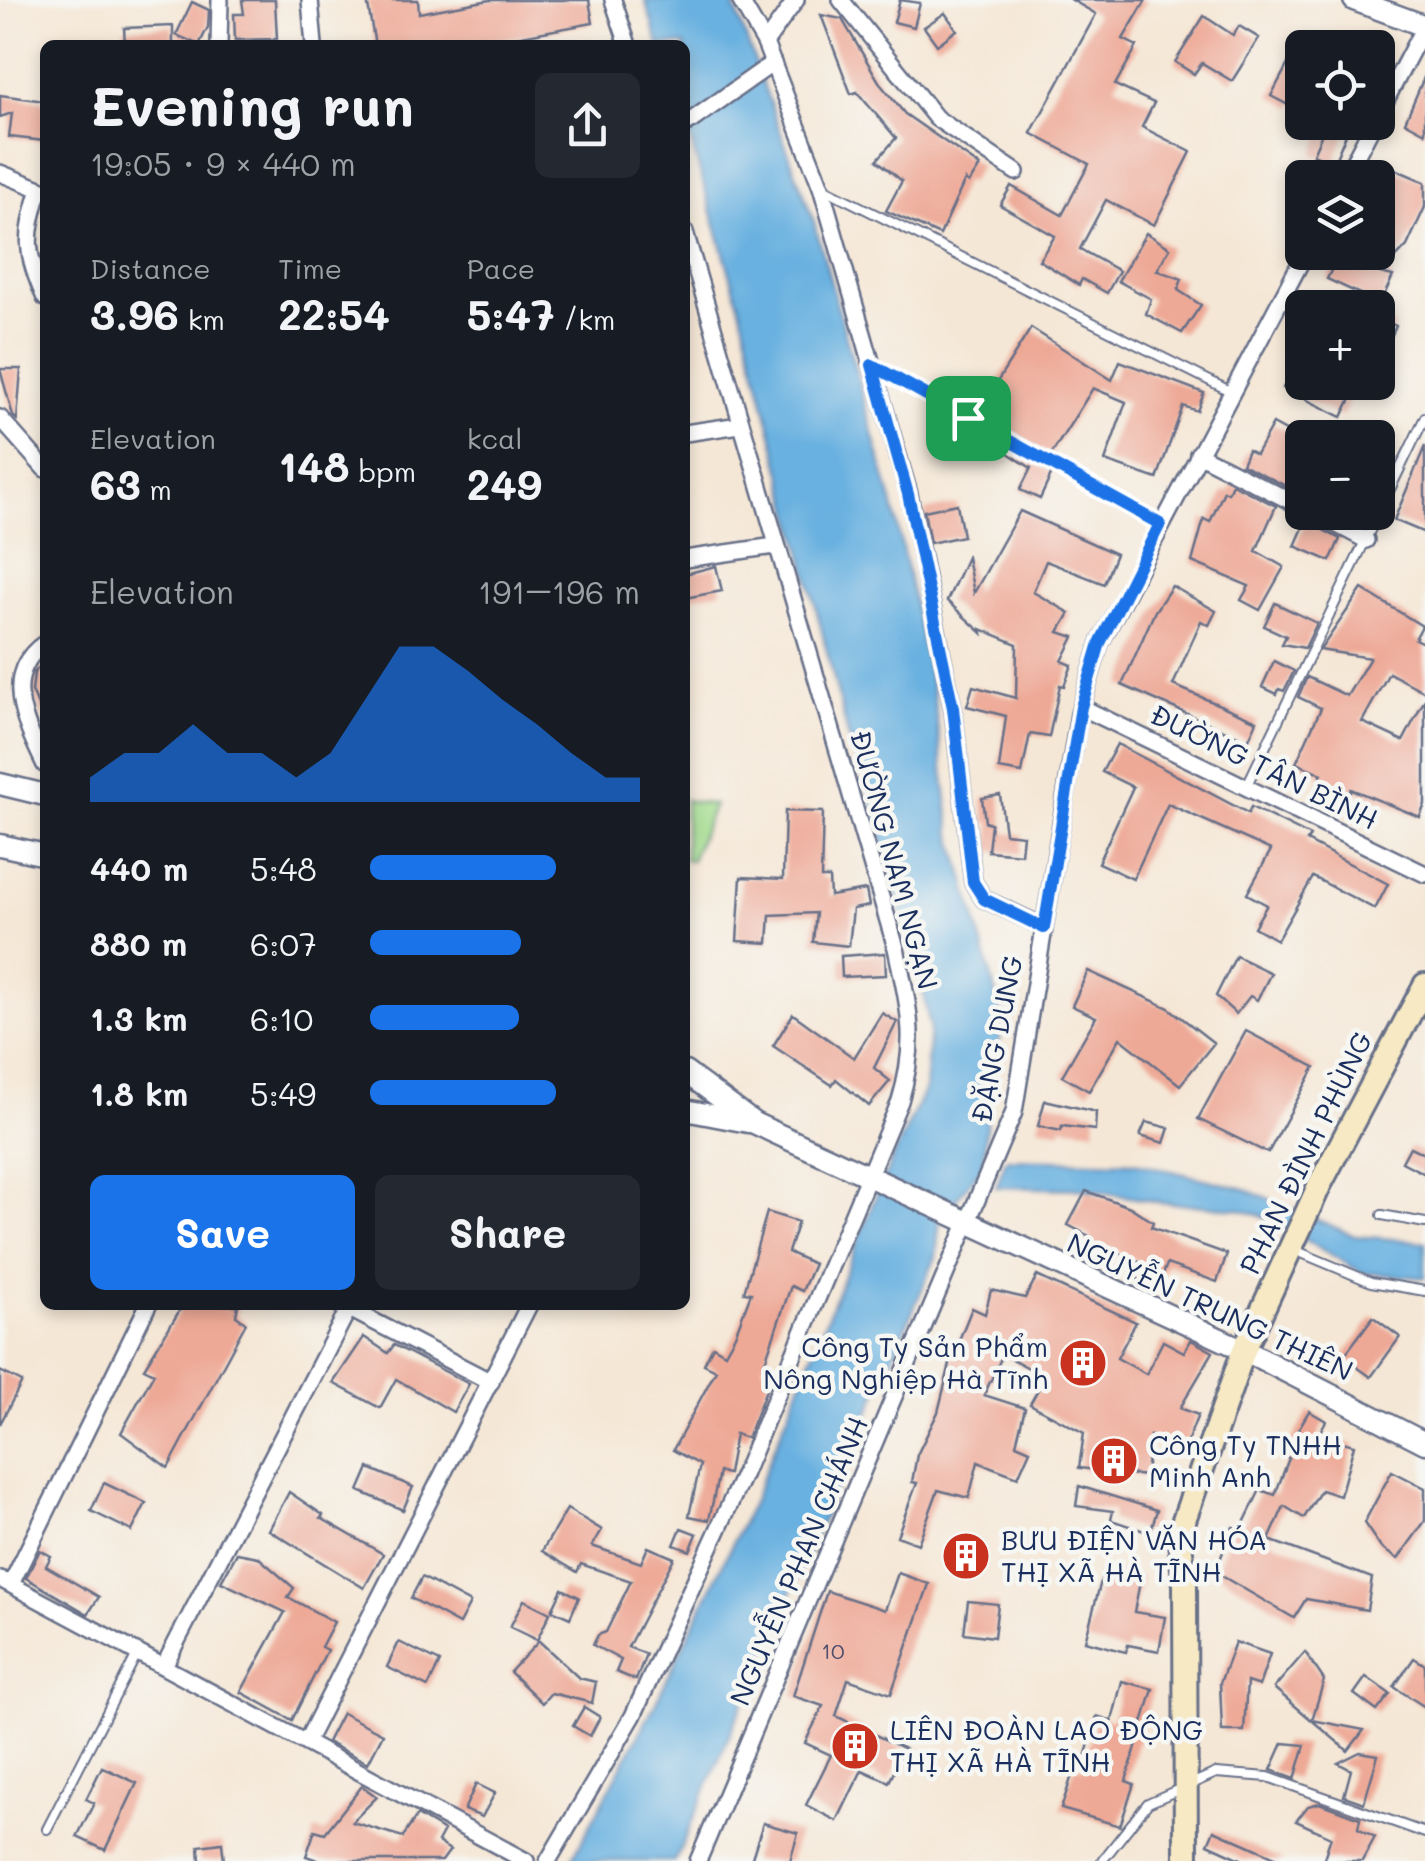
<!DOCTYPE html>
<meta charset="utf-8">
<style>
body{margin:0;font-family:Mali,sans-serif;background:#242831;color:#f1f3f6;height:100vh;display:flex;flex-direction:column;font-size:38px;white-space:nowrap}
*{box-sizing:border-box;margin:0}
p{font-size:32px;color:#9ea1a6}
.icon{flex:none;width:55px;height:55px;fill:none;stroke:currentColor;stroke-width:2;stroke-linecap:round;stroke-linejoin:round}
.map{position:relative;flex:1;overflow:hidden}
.drawer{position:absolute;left:40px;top:40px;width:650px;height:1270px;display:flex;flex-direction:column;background:#171b24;border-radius:15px;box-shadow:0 5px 15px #0003}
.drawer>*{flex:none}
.controls{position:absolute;left:1285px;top:30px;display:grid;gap:20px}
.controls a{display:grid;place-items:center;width:110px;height:110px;border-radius:15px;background:#171b24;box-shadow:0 5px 15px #0003;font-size:50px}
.pin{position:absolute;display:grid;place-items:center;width:85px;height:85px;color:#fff;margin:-42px;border-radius:20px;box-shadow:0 5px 15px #0006}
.round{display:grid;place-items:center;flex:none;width:105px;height:105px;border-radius:15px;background:#242831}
.summary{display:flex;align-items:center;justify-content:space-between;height:170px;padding:0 50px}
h1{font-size:55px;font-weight:700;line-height:75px}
.stats{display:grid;grid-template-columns:repeat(3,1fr);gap:15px;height:170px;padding:10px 50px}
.stats div{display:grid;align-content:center}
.stats b{font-size:42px;font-weight:700}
.stats small{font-size:28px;font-weight:400}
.stats p{font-size:28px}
.chart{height:280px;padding:20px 50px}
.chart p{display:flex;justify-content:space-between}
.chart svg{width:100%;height:180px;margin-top:10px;fill:#1a73e8;opacity:.7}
.button{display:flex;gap:20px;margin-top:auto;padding:20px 50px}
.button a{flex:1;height:115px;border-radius:15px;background:#1a73e8;color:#fff;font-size:40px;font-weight:700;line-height:115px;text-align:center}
.button a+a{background:#242831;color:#f1f3f6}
ul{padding:0 50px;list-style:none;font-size:32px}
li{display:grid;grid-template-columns:160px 120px 1fr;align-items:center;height:75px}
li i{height:25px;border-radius:12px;background:#1a73e8}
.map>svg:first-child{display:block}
</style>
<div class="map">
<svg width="1425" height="1861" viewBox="0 0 1425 1861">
<rect width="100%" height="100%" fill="#f6f6f2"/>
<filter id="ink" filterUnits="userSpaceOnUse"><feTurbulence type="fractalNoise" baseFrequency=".01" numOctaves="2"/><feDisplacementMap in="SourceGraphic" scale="20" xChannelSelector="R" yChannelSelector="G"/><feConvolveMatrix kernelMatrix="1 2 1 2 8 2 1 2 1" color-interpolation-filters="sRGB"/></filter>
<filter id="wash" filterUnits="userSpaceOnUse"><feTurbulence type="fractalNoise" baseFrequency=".0048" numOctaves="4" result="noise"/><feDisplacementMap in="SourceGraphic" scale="40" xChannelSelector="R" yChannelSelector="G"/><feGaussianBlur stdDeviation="2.25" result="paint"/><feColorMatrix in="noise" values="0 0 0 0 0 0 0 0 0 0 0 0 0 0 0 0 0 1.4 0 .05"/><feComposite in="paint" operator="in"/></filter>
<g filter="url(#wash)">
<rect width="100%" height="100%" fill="#f5e7d6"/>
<path fill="#a2db8d" stroke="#5e8576" stroke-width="2.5" d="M685,800L714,805L691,860H685Z"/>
<g fill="#69b1e0" stroke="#42709f" stroke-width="2.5">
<path d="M645,0H732L815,225L893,505L933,691L951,831L1001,1011L1000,1039L991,1069L983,1166L940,1219L936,1257L675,1861H571L653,1708L753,1501L880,1186L925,1089L930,1028L922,986L868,787L848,735L740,307L685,122V45H659Z"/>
<path d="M1006,1159L1135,1162L1245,1189L1355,1236L1425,1242V1278L1363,1273L1265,1217L1238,1209L1158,1202L1085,1189L996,1187Z"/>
</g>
<g id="blocks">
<g fill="#eea996">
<path d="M242,0H275L277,39L235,40L234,14H244Z"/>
<path d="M367,0H418L419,13L490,0H589L593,23L472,45H375Z"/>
<path d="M900,0L920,3L914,27L894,22Z"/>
<path d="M1072,0H1146L1123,39L1137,46L1115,85L1154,103L1142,127L1191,152L1154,225L1106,200L1080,249L1119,271L1107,293L1082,279L1079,285L1039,260L1055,236L1000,205L1011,186L1062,215L1089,164L1031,133L1096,14Z"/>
<path d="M192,2L209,10L208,27L199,45L176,35Z"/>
<path d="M945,13L957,30L937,45L924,27Z"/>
<path d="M821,15L842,19L881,85L905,114L980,166L969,183L965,180L940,235L886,211L902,181L877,160L896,138L857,92L851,94Z"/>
<path d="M1204,16L1233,35L1239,26L1259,38L1232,81L1202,63L1194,74L1175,62Z"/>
<path d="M173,26V45H125L124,28Z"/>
<path d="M1289,62L1302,69V89L1292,107L1271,96Z"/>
<path d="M1425,75V133L1405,122Z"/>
<path d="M0,95L45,101V141L9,137L12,113L0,117Z"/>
<path d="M1327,122H1351L1334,163L1313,154Z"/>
<path d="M1378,162L1425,182V207L1407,246L1381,273L1393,276L1378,308H1357L1362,295L1327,279L1340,252H1378Z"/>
<path d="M1146,233L1170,248L1157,270L1182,279L1178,290L1201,305L1182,333L1146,314L1151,299L1118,281Z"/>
<path d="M1378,317L1396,326L1378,365Z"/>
<path d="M1031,328L1112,380L1120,361L1204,393L1197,411L1183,406L1157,479L1105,461L1126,402L1093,388L1051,455L977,414Z"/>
<path d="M0,369H21L17,420L13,416Z"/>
<path d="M1291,372L1302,382H1359L1342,417L1283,388Z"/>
<path d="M1273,424L1302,440L1290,488L1242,464L1248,450L1256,454Z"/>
<path d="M969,427L1052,473L1040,499L1020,490L1031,468Z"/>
<path d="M1425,446V533L1394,520Z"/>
<path d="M1232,484L1276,506L1256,551L1284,567L1260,610L1241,600L1249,586L1192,562L1204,519L1210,522L1224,491L1228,493Z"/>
<path d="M957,504L963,536L930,543L924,511Z"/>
<path d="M1020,511L1116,554L1104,584L1046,561L1033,592L1070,613L1059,632L1074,637L1062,661L1072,665L1064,686L1060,685L1049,737L1030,734L1022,773L999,769L1006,716L967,706L973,686L1016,698L1017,644L981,629L982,633L947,601L967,557L974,593Z"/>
<path d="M1306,521L1340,539L1330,561L1295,546Z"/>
<path d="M716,566L722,591L685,598V574Z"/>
<path d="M1172,586L1216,611L1209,625L1201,621L1173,685L1257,721L1248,741L1122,685L1155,611Z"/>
<path d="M1362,589L1422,626L1415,639L1425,644V692L1389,673L1362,722L1403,741L1425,699V804L1420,817L1351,789L1349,793L1319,780L1322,774L1296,763L1321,708L1298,697L1307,677L1347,696L1370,658L1320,650Z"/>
<path d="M1275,603L1317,623L1305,648L1282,644L1286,636L1264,626Z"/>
<path d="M1274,661L1294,671L1284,691L1279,689L1277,694L1262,687Z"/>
<path d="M40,666L45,677V722L32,691L34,673Z"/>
<path d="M1117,744L1248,813L1251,807L1310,836L1307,841L1388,884L1375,909L1313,877L1277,940L1254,927L1267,905L1247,894L1271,850L1168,804L1133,879L1098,863L1133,787L1102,772Z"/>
<path d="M1000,795L1005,833L1023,835L1021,854L988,851L991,823L985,822L982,798Z"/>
<path d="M785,811L823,812L821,878H829L830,896L866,890L869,906L853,909L849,946L813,942L816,913L770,915L768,943L737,941L741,877L783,879Z"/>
<path d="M885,953L886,975L842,977L841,956Z"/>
<path d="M1236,956L1271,973L1257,1000L1250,996L1236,1014L1216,996Z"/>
<path d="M1088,971L1169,1008L1214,1043L1180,1085L1120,1038L1089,1091L1062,1076L1096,1017L1072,1006Z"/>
<path d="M882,1013L897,1022L874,1068L890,1081L869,1106L836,1079L832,1085L773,1046L793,1014L854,1058Z"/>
<path d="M1246,1031L1315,1067L1268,1153L1198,1119Z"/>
<path d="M1045,1100L1096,1112L1095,1130L1062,1126L1061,1131L1038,1126Z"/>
<path d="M1146,1122L1169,1128L1164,1143L1140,1136Z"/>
<path d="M1410,1147L1425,1154V1174L1402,1162Z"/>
<path d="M1086,1191L1130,1207L1153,1222L1151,1227L1227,1254L1217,1282L1167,1264L1158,1287L1135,1278L1141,1263L1109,1248L1106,1254L1087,1244L1091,1237L1068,1225Z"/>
<path d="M767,1212L798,1222L788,1252L814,1264L802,1291L791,1286L763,1367L773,1372L747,1438L735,1434L728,1474L719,1472L709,1520L689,1516L700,1465L673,1450L716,1370L704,1364L713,1346L725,1353L735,1335L751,1293L744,1292Z"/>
<path d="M1037,1276L1136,1322L1117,1358L1146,1374L1163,1341L1184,1352L1191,1340L1213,1352L1180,1408L1198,1415L1185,1447L1150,1436L1146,1476L1079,1468L1084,1433L1030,1404L1045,1377L1003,1354L984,1395L1025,1408L1016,1444L1030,1450L1018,1477L978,1462L969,1498L938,1490L918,1544L897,1536L917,1483L912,1482L917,1455L938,1412L951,1360L972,1308L985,1314L991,1290L1025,1298Z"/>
<path d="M183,1305H238L236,1316L246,1323L168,1468L121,1433L154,1373L144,1368Z"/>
<path d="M1373,1317L1400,1337L1371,1377L1343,1357Z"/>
<path d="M364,1337L388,1353L394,1345L469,1384L453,1412L396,1379L380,1408L333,1383Z"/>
<path d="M0,1371L22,1382L0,1424Z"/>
<path d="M1309,1411L1326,1421L1318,1435L1354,1445L1340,1496L1321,1490L1304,1518L1284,1506L1269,1540L1372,1578L1367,1610L1306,1599L1294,1618L1215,1572L1233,1527L1241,1529L1260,1490L1275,1495L1289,1458L1283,1455Z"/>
<path d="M369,1468L413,1487L403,1510L359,1491Z"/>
<path d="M1392,1471L1425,1488V1521L1398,1559L1381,1548L1364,1523Z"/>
<path d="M104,1483L146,1503L132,1531L91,1511Z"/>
<path d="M1079,1486L1157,1510L1150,1533L1111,1520L1113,1511L1076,1506Z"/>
<path d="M289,1492L323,1515L321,1518L383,1554L364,1588L269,1530Z"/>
<path d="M567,1509L602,1530L592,1546L641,1563L648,1547L674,1558L628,1647L646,1654L636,1680L616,1672L621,1660L593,1645L598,1635L606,1632L631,1581L581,1564L577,1572L542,1551Z"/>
<path d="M681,1528L697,1534L690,1551L674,1545Z"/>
<path d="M959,1538L980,1543L972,1573L952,1568Z"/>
<path d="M40,1550L51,1556L46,1566L99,1597L88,1614L26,1578Z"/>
<path d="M237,1553L258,1557L294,1588L288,1597L334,1622L321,1647L327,1650L292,1720L241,1692L285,1612L221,1582Z"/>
<path d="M1104,1570L1141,1577L1134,1612L1165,1617L1159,1651L1128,1645L1126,1652L1085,1641Z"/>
<path d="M898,1573L929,1584L891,1694L848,1679L836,1716L905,1749L889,1782L862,1770L837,1821L806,1805L831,1755L805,1743L823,1706L793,1696L827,1591L885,1610Z"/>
<path d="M422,1577L470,1603L459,1624L411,1598Z"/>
<path d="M562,1589L579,1597L570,1618L552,1610Z"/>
<path d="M524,1600L550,1613L537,1640L510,1627Z"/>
<path d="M968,1601L998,1604L994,1637L964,1633Z"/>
<path d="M539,1641L579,1678L596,1682L592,1703L551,1693L542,1703L510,1672Z"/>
<path d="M399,1642L440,1662L428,1687L387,1667Z"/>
<path d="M1235,1642L1270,1654L1259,1686L1247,1682L1244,1731H1222L1220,1683Z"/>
<path d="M1305,1652L1324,1680L1312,1720L1364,1730L1348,1751L1274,1688Z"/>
<path d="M1414,1658L1425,1665V1707L1394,1687Z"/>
<path d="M1366,1677L1390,1694L1377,1711L1354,1694Z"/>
<path d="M1122,1681L1153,1689L1126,1781L1134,1784L1120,1826L1061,1809L1075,1766L1082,1768L1097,1716L1112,1721Z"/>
<path d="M584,1707L600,1717L590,1736L573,1726Z"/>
<path d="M342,1713L383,1734L368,1763L327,1742Z"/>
<path d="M1283,1743L1305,1745L1295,1779L1271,1770Z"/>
<path d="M1360,1752L1378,1755L1364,1803L1344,1796L1351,1770L1338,1763Z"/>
<path d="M102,1767L137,1783L105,1850L77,1837L94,1803L86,1799Z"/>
<path d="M476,1784L495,1793L482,1817L464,1810Z"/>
<path d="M362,1786L377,1797L352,1822L403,1837L417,1815L444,1831L438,1842L450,1850L442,1861H320L306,1856L315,1830L325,1833Z"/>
<path d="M1319,1803L1360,1818L1358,1828L1375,1837L1362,1861H1323L1331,1837L1296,1821L1308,1806Z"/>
<path d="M763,1823L798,1833L790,1861H751Z"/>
<path d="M1214,1830L1246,1844L1284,1861L1243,1860L1208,1844Z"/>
<path d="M222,1843L224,1861H200L199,1846Z"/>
</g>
</g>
</g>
<g filter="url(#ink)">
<use href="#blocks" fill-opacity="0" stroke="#676f88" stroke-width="2.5"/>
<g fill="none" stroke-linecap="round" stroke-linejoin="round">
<g stroke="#676f88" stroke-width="12">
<g id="service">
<path d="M825,189L1232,392"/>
<path d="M875,366L1160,524"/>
<path d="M1247,785L1425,417"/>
<path d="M1382,1215L1425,1223"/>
<path d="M1292,1249L1371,1282L1425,1291"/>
<path d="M47,1829L138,1652"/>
<path d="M1102,1861L1148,1803L1216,1773L1268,1777L1425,1833"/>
</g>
</g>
<g stroke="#676f88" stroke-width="20">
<g id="minor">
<path d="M310,0L314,45"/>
<path d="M613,0L628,45"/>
<path d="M740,0L765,43L821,187L909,494L953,709L973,882L984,899L1044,927"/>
<path d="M841,0L936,118L1016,172"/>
<path d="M765,43L796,0"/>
<path d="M219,45L220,0"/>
<path d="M1378,115L1425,25"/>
<path d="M685,125L773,63"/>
<path d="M0,173L45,191"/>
<path d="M1345,178L1374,122"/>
<path d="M40,189C25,238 25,251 45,298"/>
<path d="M0,418L45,469"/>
<path d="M685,433L740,425"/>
<path d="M1198,454L1302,507"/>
<path d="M1313,512L1366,540"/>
<path d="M685,559L775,546"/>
<path d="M45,643C0,674 25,723 45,765"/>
<path d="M1081,707L1425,874"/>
<path d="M344,1306L491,1382"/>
<path d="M0,1579L526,1861"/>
<path d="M11,1584L148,1305"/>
<path d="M164,1666L349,1308"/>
<path d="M306,1742L529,1305"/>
<path d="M548,1861L633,1716L744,1473L900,1101C918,1041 909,1008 896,948L685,232"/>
<path d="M698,1861L1014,1112L1079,714L1100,643L1306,252"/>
</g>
</g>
<g stroke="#676f88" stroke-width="25">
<g id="tertiary">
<path d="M1354,0L1425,26"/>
<path d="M0,784L45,795"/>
<path d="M0,845L45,855"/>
<path d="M685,1072L754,1123L1244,1350L1425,1443"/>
<path d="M685,1110L748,1122"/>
</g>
</g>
<g stroke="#676f88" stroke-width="28">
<path id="secondary" d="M1186,1861L1185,1585L1179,1534L1244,1350L1320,1184L1425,985"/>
</g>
<use href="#service" stroke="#fff" stroke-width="8"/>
<use href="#minor" stroke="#fff" stroke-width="15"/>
<use href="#tertiary" stroke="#fff" stroke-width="20"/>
<use href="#secondary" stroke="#f6e9c3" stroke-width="22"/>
</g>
</g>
<g fill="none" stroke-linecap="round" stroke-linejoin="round" filter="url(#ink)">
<g stroke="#fff" stroke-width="20">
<path id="route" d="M872,365L1160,524L1100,643L1081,707L1044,928L984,899L973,882L953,708L908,494Z"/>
</g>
<use href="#route" stroke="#1a73e8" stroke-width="12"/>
</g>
<defs>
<g id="building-disc" transform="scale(2.5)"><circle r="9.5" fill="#c8321e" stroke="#f6f6f2"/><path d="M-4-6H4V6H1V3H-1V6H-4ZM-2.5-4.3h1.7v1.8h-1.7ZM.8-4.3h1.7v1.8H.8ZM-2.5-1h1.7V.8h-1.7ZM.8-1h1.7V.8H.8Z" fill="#fff"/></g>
</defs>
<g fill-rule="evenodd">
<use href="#building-disc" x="1083" y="1363"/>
<use href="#building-disc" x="1114" y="1461"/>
<use href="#building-disc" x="966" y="1556"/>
<use href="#building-disc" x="855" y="1746"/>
</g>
<g text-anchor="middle" stroke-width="9" stroke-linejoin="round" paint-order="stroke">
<g font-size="22" fill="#504e6c">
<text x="833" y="1659">10</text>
</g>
<g font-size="28" fill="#1b2f5e" stroke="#f6f6f2">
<text transform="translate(1264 767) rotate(26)" y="10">ĐƯỜNG TÂN BÌNH</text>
<text transform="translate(894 860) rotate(75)" y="10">ĐƯỜNG NAM NGẠN</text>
<text transform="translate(997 1039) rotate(-79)" y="10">ĐẶNG DUNG</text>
<text transform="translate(1306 1153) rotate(-64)" y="10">PHAN ĐÌNH PHÙNG</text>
<text transform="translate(1210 1307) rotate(25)" y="10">NGUYỄN TRUNG THIÊN</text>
<text transform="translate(799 1561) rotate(-67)" y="10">NGUYỄN PHAN CHÁNH</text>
</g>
<g font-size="28" fill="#1b2f5e" stroke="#f6f6f2" text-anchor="start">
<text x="1048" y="1357" text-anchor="end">Công Ty Sản Phẩm<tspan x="1048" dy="32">Nông Nghiệp Hà Tĩnh</tspan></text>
<text x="1149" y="1455">Công Ty TNHH<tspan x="1149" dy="32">Minh Anh</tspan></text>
<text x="1001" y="1550">BƯU ĐIỆN VĂN HÓA<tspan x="1001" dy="32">THỊ XÃ HÀ TĨNH</tspan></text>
<text x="890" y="1740">LIÊN ĐOÀN LAO ĐỘNG<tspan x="890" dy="32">THỊ XÃ HÀ TĨNH</tspan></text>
</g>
</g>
</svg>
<div class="controls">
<a><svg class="icon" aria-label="locate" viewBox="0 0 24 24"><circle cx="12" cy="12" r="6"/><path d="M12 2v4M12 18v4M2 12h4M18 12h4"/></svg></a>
<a><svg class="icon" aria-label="layers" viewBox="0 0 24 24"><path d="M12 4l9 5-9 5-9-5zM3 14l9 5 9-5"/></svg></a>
<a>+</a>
<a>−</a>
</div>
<div class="pin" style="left:968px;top:418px;background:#1e9e55"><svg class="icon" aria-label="arrive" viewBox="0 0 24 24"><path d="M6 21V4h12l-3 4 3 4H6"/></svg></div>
<section class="drawer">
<div class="summary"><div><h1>Evening run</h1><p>19:05 · 9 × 440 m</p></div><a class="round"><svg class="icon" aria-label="share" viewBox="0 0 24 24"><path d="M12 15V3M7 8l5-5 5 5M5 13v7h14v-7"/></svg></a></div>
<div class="stats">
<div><p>Distance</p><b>3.96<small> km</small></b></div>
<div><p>Time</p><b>22:54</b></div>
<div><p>Pace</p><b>5:47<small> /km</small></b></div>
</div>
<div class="stats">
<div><p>Elevation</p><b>63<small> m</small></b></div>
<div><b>148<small> bpm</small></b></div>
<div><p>kcal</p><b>249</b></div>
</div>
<div class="chart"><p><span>Elevation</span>191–196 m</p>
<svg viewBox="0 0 160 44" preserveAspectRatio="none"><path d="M0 44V38L10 32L20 32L30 25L40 32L50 32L60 38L70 32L80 19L90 6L100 6L110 12L120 19L130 25L140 32L150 38L160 38V44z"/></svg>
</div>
<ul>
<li><b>440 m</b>5:48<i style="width:69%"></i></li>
<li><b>880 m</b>6:07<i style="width:56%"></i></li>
<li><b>1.3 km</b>6:10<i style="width:55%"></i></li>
<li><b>1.8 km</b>5:49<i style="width:69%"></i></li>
</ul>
<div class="button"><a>Save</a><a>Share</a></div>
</section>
</div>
